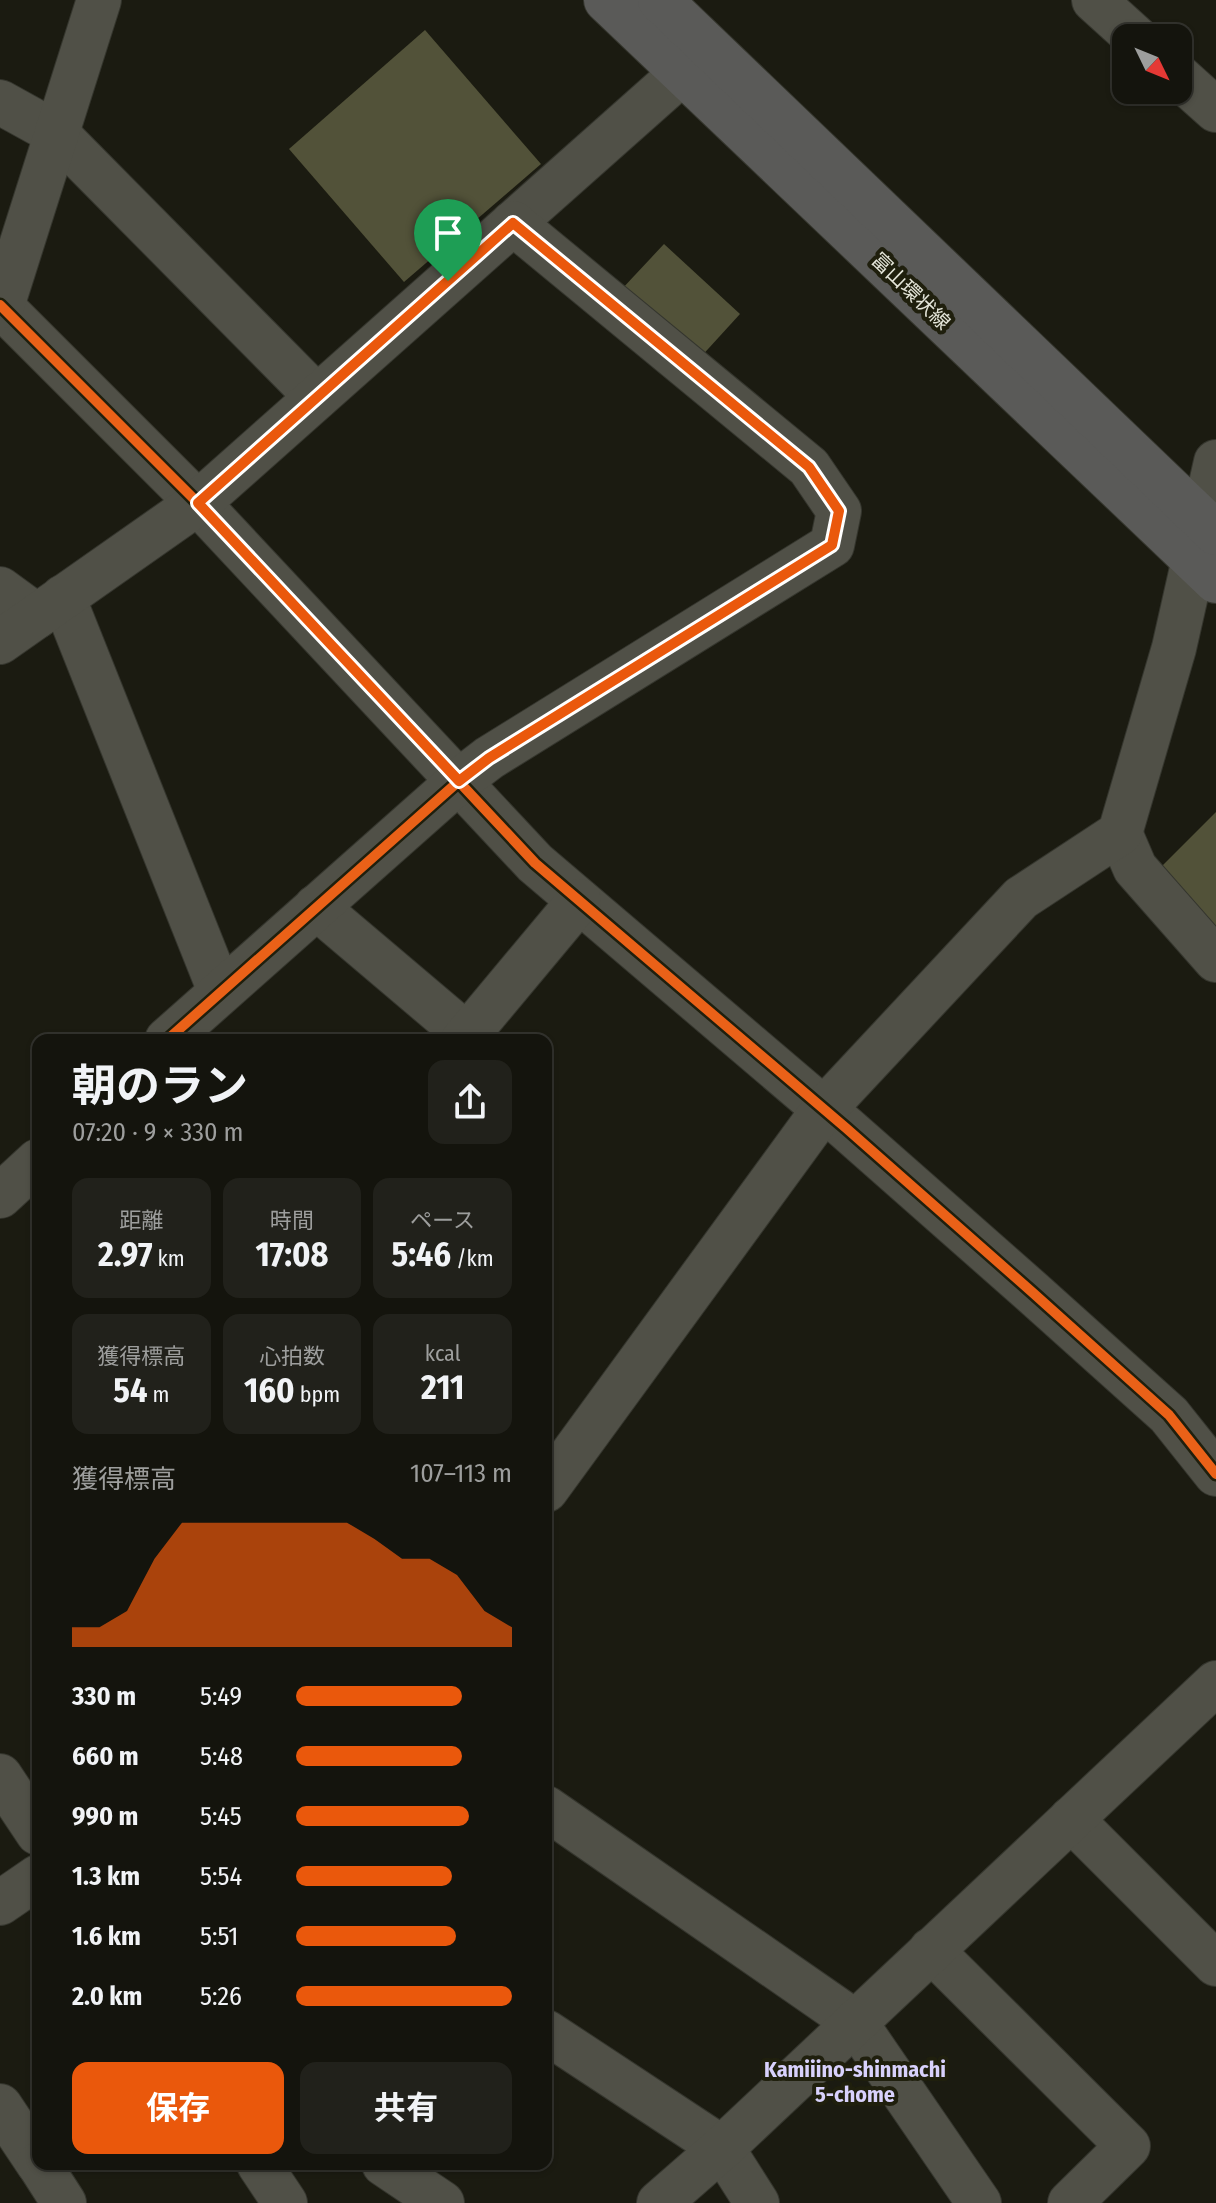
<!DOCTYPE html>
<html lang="ja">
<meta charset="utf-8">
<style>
body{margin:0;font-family:"Fira Sans Condensed","Noto Sans JP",sans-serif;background:#21211b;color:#f1f3f6;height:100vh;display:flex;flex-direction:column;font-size:30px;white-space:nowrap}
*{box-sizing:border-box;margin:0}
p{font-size:26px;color:#9d9e9d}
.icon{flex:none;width:44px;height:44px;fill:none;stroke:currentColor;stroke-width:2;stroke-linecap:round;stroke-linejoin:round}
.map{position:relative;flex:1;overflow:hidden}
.details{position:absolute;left:32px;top:1034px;width:520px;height:1136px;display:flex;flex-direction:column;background:#14140d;border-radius:16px;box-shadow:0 2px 6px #0004,0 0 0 2px #33332e}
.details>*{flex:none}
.needle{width:52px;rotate:133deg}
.tools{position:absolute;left:1112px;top:24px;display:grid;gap:16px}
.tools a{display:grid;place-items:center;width:80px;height:80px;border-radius:16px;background:#14140d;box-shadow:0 2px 6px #0004,0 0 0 2px #33332e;font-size:40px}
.pin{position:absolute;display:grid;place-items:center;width:68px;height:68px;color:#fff;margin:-82px -34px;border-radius:50% 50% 50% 0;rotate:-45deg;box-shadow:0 0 8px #0007}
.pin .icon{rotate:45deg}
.round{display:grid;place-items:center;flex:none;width:84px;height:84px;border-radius:16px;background:#21211b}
.overview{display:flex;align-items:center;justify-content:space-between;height:136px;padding:0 40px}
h1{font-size:44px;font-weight:700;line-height:60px}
.metrics{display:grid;grid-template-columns:repeat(3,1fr);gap:12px;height:136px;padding:8px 40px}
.metrics div{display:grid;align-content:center;border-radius:16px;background:#21211b;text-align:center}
.metrics b{font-size:34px;font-weight:700}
.metrics small{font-size:22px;font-weight:400}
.metrics p{font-size:22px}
.chart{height:224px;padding:16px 40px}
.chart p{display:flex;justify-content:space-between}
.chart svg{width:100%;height:144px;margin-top:8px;fill:#ea580c;opacity:.7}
.cta{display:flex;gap:16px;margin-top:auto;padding:16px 40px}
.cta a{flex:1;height:92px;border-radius:16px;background:#ea580c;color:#fff;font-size:32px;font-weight:700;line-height:92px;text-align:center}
.cta a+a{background:#21211b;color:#f1f3f6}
ul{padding:0 40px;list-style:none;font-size:26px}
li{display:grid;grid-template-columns:128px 96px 1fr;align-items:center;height:60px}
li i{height:20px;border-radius:10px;background:#ea580c}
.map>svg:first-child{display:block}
</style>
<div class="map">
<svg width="1216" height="2203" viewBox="0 0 1216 2203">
<rect width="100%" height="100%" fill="#1b1b11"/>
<g fill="#525239">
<path d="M425,30L541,164L404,282L289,149Z"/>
<path d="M664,244L740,314L698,360L621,290Z"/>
<path d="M1216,812V937L1154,874Z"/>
</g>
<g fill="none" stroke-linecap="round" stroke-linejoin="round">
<g stroke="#35362e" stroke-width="46">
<g id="minor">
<path d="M1094,0L1136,38"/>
<path d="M1178,76L1216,110"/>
<path d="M0,102L56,133L317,397"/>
<path d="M0,305L198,503L535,863L846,1128L1032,1292L1169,1415L1216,1474"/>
<path d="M2,306L99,0"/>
<path d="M0,589L37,616"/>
<path d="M63,597L220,991"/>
<path d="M0,642L198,503L682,73"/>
<path d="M1120,833L1135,868L1216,960"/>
<path d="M316,907L467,1035"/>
<path d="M167,1040L459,781L489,758L832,545L839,511L809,467L513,223"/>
<path d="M463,1040L579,901"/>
<path d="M0,1196L38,1161"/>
<path d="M546,1490L824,1109L1021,898L1120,833L1174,648L1216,462"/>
<path d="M0,1776L38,1833"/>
<path d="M546,1808L855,2022L979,2203"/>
<path d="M1071,1819L1216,1964"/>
<path d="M0,1903L38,1877"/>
<path d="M931,1950L1128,2146L1070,2203"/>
<path d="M546,2032L722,2148L757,2203"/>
<path d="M0,2106L38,2163"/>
<path d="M39,2164L64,2203"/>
<path d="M259,2164L285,2203"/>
<path d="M384,2164L442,2203"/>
<path d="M659,2203L722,2148L1216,1683"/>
</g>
</g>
<g stroke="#35362e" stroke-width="46">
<g id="major">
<path d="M606,0L1216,581"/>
<path d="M660,0L1216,533"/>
</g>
</g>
<use href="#minor" stroke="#505047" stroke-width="44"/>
<use href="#major" stroke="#5a5a58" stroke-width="44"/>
<g stroke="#1f1f0d" stroke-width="15">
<g id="cycleway">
<path d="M0,305L198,503L535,863L846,1128L1032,1292L1169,1415L1216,1474"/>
<path d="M167,1040L459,781L489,758L832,545L839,511L809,467L513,223"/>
</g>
</g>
<use href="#cycleway" stroke="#ea6118" stroke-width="10"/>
</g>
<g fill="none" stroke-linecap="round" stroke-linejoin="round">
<g stroke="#fff" stroke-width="16">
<path id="route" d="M513,223L809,467L839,511L832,545L489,758L459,781L198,503Z"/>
</g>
<use href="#route" stroke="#ea580c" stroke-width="10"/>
</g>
<g text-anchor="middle" stroke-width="8" stroke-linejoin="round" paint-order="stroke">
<g font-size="20" fill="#e4e5d9" stroke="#1f1f0d">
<text transform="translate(911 291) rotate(44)" y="7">富山環状線</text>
</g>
<g font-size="22" font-weight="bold" fill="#d8d1fc" stroke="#1f1f0d">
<text x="855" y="2077">Kamiiino-shinmachi<tspan x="855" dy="25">5-chome</tspan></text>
</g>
</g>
</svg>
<div class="tools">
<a><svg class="needle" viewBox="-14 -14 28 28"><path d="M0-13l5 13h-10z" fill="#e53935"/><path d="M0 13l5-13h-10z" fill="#9d9e9d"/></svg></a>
</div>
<div class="pin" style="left:448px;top:281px;background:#1e9e55"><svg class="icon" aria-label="arrive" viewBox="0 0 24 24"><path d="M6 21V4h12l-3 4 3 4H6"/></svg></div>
<section class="details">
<div class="overview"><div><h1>朝のラン</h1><p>07:20 · 9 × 330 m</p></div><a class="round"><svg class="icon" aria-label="share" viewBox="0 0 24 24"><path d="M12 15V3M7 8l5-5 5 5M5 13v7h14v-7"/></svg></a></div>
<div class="metrics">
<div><p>距離</p><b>2.97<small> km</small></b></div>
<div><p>時間</p><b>17:08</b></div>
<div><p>ペース</p><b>5:46<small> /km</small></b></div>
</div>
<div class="metrics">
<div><p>獲得標高</p><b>54<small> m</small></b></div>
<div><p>心拍数</p><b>160<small> bpm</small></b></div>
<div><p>kcal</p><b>211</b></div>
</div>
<div class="chart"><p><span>獲得標高</span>107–113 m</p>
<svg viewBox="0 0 160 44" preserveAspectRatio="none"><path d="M0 44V38L10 38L20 33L30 17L40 6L50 6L60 6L70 6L80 6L90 6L100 6L110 11L120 17L130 17L140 22L150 33L160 38V44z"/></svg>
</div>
<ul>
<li><b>330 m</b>5:49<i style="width:77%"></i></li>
<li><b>660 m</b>5:48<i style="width:77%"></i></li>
<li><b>990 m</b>5:45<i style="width:80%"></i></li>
<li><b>1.3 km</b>5:54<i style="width:72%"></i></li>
<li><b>1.6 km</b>5:51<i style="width:74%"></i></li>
<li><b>2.0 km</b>5:26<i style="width:100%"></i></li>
</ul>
<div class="cta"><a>保存</a><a>共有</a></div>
</section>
</div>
